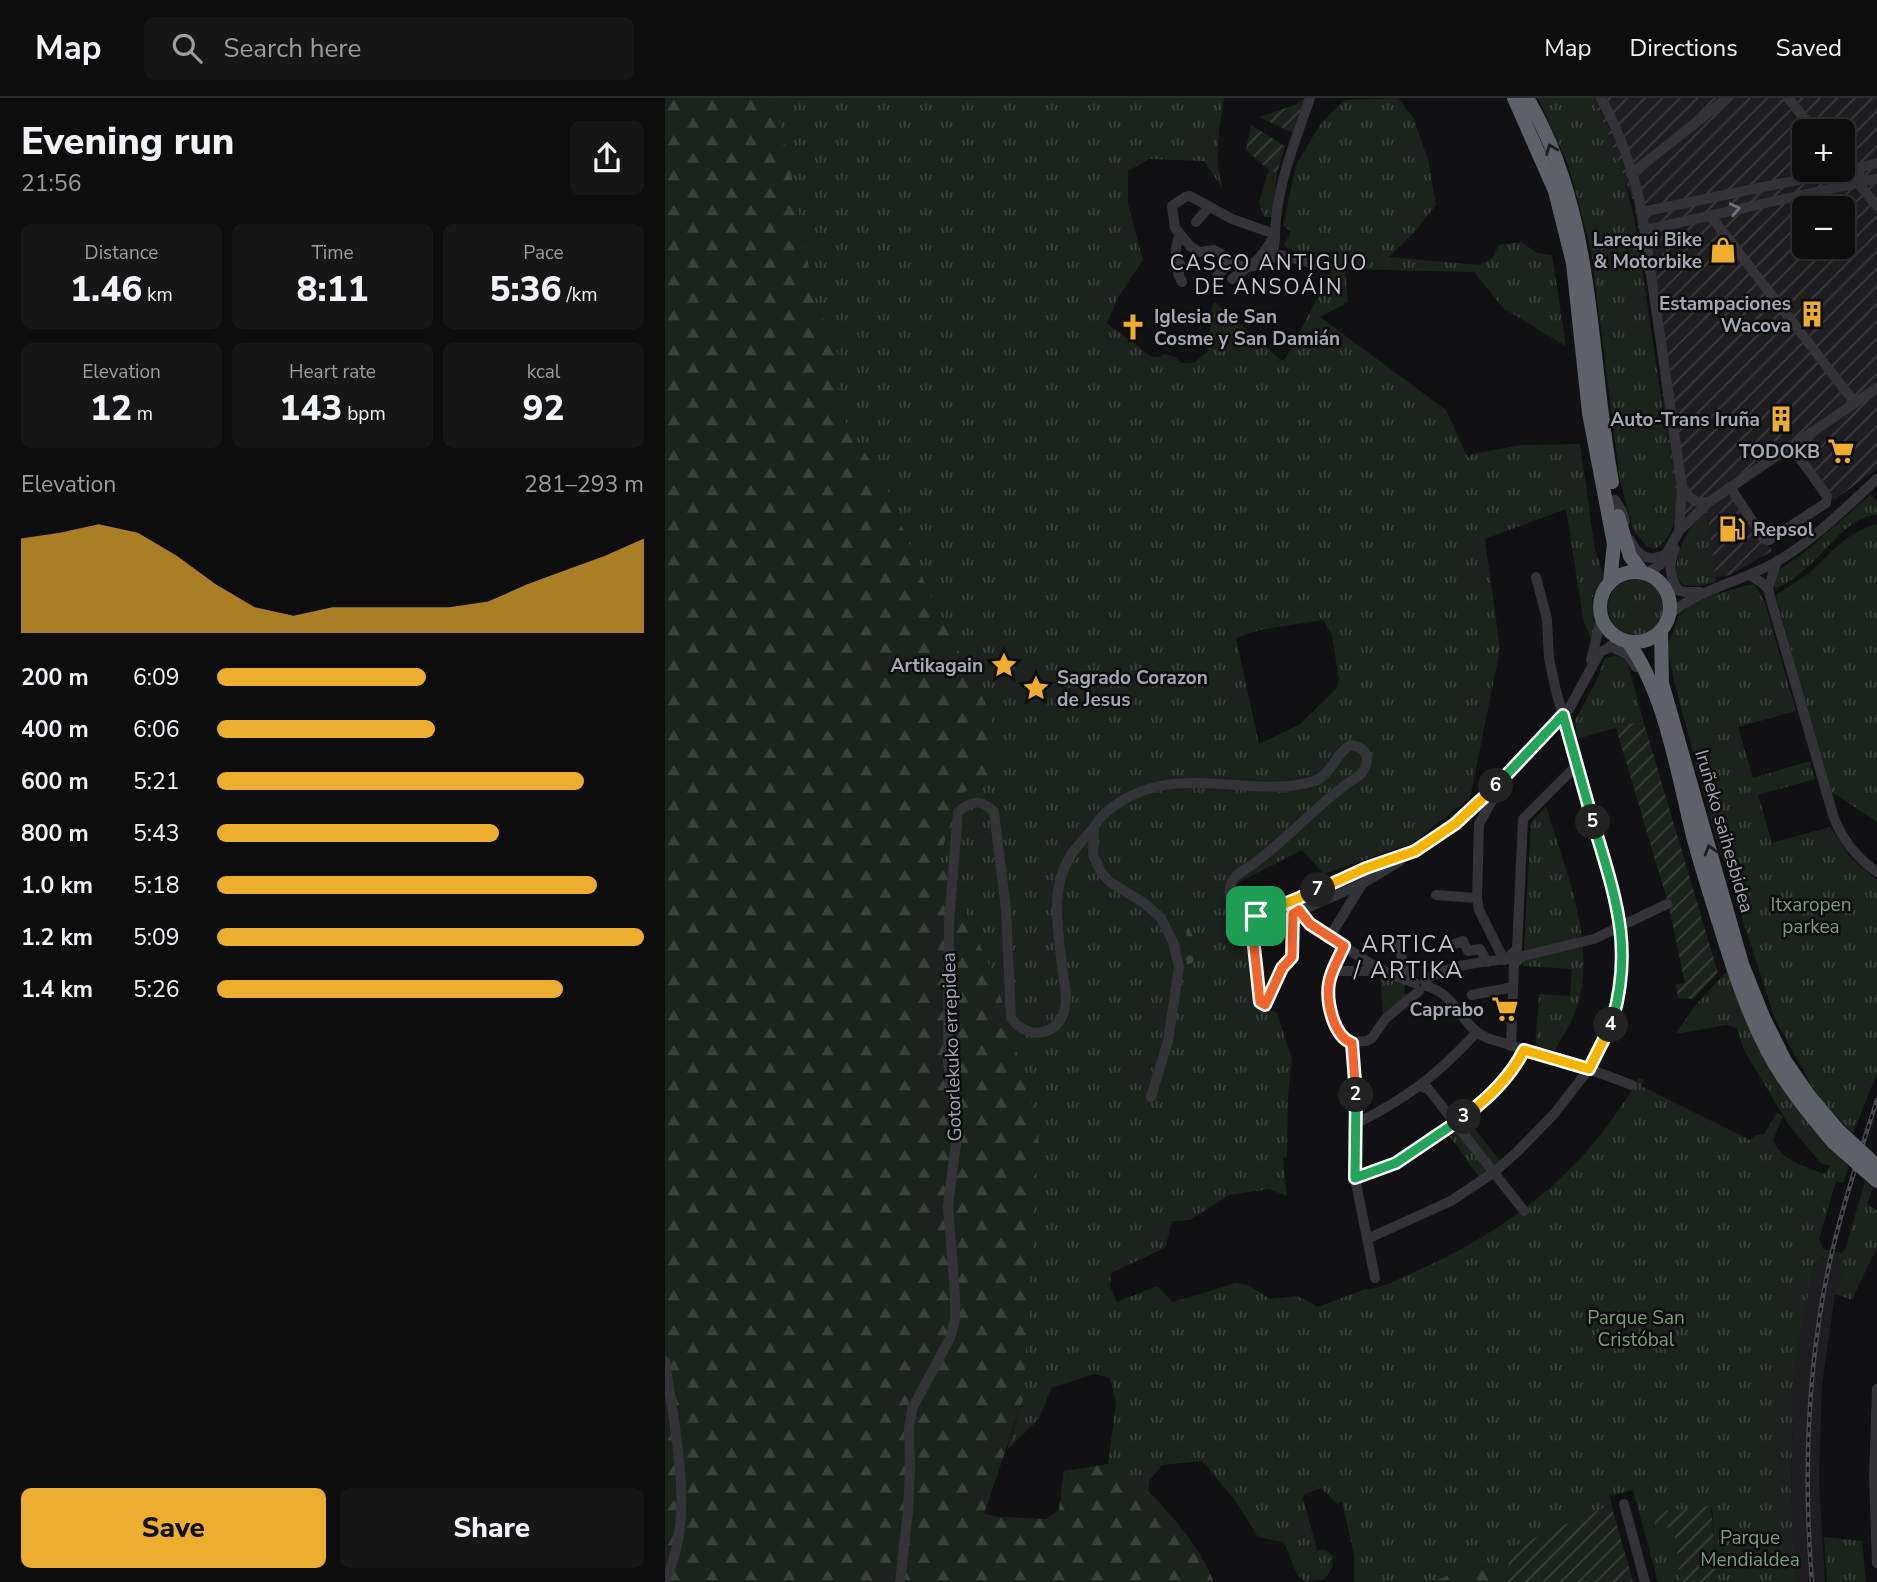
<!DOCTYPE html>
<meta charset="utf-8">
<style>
body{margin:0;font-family:"Nunito Sans",sans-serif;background:#161617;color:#f1f3f6;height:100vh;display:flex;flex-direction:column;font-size:26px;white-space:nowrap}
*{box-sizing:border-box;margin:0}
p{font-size:23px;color:#9a9c9e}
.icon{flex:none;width:38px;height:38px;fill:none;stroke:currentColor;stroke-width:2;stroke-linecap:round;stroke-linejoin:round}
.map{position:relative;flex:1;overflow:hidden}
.panel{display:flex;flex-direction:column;background:#0d0d0e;width:665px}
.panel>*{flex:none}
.buttons{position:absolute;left:1127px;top:21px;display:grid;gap:14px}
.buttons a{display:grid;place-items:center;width:63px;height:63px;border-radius:10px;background:#0d0d0e;box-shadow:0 7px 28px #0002,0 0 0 2px #2d2d2e;font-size:35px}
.pin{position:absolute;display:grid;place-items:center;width:60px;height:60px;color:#fff;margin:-30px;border-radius:14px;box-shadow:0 4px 10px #0006}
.km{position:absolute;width:35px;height:35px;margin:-18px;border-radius:50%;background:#222;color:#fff;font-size:19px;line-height:35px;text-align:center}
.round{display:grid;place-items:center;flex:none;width:74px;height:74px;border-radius:10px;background:#161617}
.overview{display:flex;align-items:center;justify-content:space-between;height:119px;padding:0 21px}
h1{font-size:38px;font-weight:800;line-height:52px}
.metrics{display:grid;grid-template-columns:repeat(3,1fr);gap:10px;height:119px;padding:7px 21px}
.metrics div{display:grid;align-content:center;border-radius:10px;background:#161617;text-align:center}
.metrics b{font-size:35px;font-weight:800}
.metrics small{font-size:19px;font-weight:400}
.metrics p{font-size:19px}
.chart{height:196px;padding:14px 21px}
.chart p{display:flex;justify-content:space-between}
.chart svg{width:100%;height:126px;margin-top:7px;fill:#edae30;opacity:.7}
.primary-button{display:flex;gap:14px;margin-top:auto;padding:14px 21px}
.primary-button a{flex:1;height:80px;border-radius:10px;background:#edae30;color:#111;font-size:28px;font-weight:800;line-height:80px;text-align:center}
.primary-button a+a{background:#161617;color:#f1f3f6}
ul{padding:0 21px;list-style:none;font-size:23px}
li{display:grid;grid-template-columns:112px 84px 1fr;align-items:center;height:52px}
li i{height:18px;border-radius:9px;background:#edae30}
header{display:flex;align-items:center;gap:42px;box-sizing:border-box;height:98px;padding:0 35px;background:#0d0d0e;border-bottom:2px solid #2d2d2e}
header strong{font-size:33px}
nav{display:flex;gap:38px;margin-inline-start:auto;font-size:24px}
.search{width:490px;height:63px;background:#161617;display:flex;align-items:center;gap:18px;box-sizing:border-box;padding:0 24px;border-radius:10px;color:#9a9c9e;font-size:26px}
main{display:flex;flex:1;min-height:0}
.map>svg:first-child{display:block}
</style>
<header>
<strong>Map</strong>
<div class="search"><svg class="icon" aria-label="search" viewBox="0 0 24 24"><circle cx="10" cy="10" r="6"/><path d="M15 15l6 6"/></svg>Search here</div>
<nav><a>Map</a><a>Directions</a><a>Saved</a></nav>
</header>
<main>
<section class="panel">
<div class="overview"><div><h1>Evening run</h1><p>21:56</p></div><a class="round"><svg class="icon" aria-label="share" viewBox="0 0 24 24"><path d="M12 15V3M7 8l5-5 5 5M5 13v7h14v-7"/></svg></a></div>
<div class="metrics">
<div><p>Distance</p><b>1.46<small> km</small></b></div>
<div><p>Time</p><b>8:11</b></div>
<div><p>Pace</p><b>5:36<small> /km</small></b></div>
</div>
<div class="metrics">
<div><p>Elevation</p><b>12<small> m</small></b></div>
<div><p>Heart rate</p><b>143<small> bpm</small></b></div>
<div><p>kcal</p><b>92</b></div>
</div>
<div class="chart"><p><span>Elevation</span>281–293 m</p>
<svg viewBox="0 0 160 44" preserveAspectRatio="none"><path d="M0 44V11L10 9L20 6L30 9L40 17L50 27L60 35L70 38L80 35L90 35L100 35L110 35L120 33L130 27L140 22L150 17L160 11V44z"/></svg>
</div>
<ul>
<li><b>200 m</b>6:09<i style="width:49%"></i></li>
<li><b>400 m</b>6:06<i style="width:51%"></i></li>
<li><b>600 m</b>5:21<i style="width:86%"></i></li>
<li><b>800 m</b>5:43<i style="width:66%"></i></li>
<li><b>1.0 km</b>5:18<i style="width:89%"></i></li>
<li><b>1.2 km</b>5:09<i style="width:100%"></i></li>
<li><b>1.4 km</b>5:26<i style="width:81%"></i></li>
</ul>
<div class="primary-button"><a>Save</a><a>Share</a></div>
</section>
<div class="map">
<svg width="1212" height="1484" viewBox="0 0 1212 1484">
<defs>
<pattern id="industrial-furrows" width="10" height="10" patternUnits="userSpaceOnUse" patternTransform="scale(1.75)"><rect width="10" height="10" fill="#1e1e20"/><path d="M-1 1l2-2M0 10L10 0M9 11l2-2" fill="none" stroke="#3c3c3e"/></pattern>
<pattern id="grass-tufts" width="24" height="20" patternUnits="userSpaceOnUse" patternTransform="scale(1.75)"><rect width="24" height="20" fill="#1c231d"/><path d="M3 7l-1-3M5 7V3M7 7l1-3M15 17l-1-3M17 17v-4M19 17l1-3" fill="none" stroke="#3a403b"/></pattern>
<pattern id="forest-firs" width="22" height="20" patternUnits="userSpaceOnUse" patternTransform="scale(1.75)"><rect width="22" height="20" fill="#1c231d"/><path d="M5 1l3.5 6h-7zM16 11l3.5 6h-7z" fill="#3a403b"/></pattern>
<pattern id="cemetery-stones" width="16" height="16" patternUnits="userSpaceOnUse" patternTransform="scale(1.75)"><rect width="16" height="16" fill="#1c231d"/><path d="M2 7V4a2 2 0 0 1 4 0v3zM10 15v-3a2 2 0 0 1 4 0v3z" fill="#3a403b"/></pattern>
<pattern id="garden-furrows" width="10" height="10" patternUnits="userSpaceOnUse" patternTransform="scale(1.75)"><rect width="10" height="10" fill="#1c231d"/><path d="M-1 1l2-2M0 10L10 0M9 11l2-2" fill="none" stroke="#3a403b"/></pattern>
</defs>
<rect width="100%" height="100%" fill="#111113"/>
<path fill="#1e1e20" d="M1157,1158L1172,1161L1177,1173L1170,1196L1157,1287L1154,1381L1160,1484H1131L1126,1394L1129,1271L1149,1167Z"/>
<path fill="url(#industrial-furrows)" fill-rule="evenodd" d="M927,0H1212V371L1169,402L1126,348L1065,390L1107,453L1065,477L1050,479L1042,413L1014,433L989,227L969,105ZM1139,33H1178V72H1139ZM1139,110H1178V149H1139Z"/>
<g fill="url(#grass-tufts)" fill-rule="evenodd">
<path d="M106,0H559C554,33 549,56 557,90L539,63L485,61L463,73V106L478,162L454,198L442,225L487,259H495L499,256L510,259L516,265H529L543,253L547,208L550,204L617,263L621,260L666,174C656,159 635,161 619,147L626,134L618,127L631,67L656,25L680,2L733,0L748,19L763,62L771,107L753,130L724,159L815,167L827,160L834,147L856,144L872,155L887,157L901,248L838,210L809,174L680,171L683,204L655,219L781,312L803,360L807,356L857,347L915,346L930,452L939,478L927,500L930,528L927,542L919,525L901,411L820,441L835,551L805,700L747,745L659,776L637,752L560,791L572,820L587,823L584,864L590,904L612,915L627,961L623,997L622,1059L618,1060L622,1098L604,1091L564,1097L525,1122L507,1123L500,1150L446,1175L445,1189L452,1204L492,1188L508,1204L571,1185L583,1187L605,1201L632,1198L653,1209L700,1191C711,1193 734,1181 745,1176C828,1141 908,1084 957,1007C963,998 970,990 973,980L979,982L976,988L1085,1042L1091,1037L1099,1036L1112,1015L1118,1018L1108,1042C1116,1063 1139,1068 1159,1076L1165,1068L1156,1065L1124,1027L1079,952L1072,930L1062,927L1010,936L1030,908L1062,873L1086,934L1154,1037L1184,1069L1178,1085L1171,1083L1154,1141L1158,1151L1177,1155L1181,1149L1200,1083L1208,1090L1202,1106L1212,1113V1149L1187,1202L1170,1196L1177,1173L1172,1161L1157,1158L1149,1167L1129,1271L1126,1394L1131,1484H1053L1047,1409L1009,1429L1015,1484H993L968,1392L945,1398L947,1409H941L846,1450L843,1471L818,1469L784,1477L767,1484H689V1458L677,1403L672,1406L656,1390L639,1396L638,1400L652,1452H661L668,1458L667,1470L660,1481L640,1484C627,1475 627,1457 618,1444L593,1439L570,1402L537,1363L497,1367L484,1383L483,1393L455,1364L443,1366L451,1305L445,1280L429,1276L386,1290L374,1321L342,1352L358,1301L329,877L274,762L319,602L263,493L220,386L172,311L173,257L150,202L124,64ZM658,522L667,537L674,582L671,591L635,626L594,646L571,540L594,532Z"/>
<path d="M873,0H927C948,42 962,84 971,130L1006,366C1012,396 1020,431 990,451L982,449L968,432L955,382L926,152L904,69Z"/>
<path d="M604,72L612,75L607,119H599L594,104Z"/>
<path d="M1205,397L1212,403V417C1181,419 1161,455 1138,473C1130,480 1120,486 1110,491L1109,485L1113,473L1140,454Z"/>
<path d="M1042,413L1051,484L1035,488L1018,487L1010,478C1013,450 1020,430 1042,413Z"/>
<path d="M1212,426V724L1164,692L1111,497C1122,490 1134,483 1144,475C1166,456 1182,433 1212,426Z"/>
<circle cx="971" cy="509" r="28"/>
<path d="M1083,487H1090L1100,505L1131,613L1073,629L1088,680L1145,663L1150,681L1093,697L1107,745L1165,729L1186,760L1212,782V975L1188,1035L1154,1001L1110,921L1051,740L1009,583L1002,548L1014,518L1031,502Z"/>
<path d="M950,558L962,562L978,622L912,641L910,622L932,582L940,560Z"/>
<path d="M881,708C899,769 933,846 912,909C907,924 898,938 890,952L870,949L874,896L905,898L907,871L858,868L866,725Z"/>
<path d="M715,876L740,884L739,895L744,897L718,917Z"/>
<path d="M800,1018L838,1067L817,1083L780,1032Z"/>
<path d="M1159,1439L1197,1443L1201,1484H1162Z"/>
</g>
<g fill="url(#forest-firs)">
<path d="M0,0H106L110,7L124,64L150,202L173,257L172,311L220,386L263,493L319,602L333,641L325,684L294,696L274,762L329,877L374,1030L358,1301L319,1416L334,1419L381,1421L394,1412L399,1373L455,1364C493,1404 527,1433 549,1484H0Z"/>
<path d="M818,1469L843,1471L841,1484H767L784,1477Z"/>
</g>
<path fill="url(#cemetery-stones)" d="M514,825H522L537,861L524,866L526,872L520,873L505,828Z"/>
<g fill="url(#garden-furrows)">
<path d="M639,1L628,35L594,19L630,7Z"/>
<path d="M586,27L620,48L612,75L604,72L581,52Z"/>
<path d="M978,622L1053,875L1028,901L1013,900L1011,887L1020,885L1003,805L951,630Z"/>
<path d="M1046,1408L1053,1484H1015L1009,1429L991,1431L989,1414Z"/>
<path d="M941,1409H947L968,1484H841L846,1450Z"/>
</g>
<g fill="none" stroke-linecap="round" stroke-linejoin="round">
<g stroke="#333338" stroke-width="10">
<path d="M936,0C955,35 969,75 977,114L1017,389L1014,433"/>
<path d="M1123,0L1150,33"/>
<circle cx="1187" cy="78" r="8"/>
<path d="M1189,71L1212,65"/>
<path d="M966,76L1062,0"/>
<path d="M1212,81L1192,84L1212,108"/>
<path d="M977,114L1182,72L1178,67"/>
<path d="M1044,116L1190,305"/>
<path d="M531,124L544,109"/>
<path d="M980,132L1187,86"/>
<path d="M514,138C513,143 510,150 511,155C513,164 519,166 513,176L517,184"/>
<path d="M567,162L549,152L534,154L525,148L510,130L507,108L520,99L525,98L567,121L610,136"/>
<path d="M604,162L615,157L654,167"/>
<path d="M552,178L567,162L574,168L583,169C596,161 602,149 610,137"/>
<path d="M567,181L583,169L601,166C609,156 610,147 610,136C611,89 630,44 645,0"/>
<path d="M1017,389C1024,401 1029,405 1043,404"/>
<path d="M1065,389L1099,441L1104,442L1161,405L1162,398L1126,348"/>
<path d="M950,402L957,413L960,424"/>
<path d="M965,442C973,460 985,464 1002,456"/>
<path d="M1010,451C1003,466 1004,479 1014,493"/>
<path d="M981,475L995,467L1014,433L1044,404L1212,290"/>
<path d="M1085,477L1097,485L1103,491L1168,717C1177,742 1191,759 1212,774"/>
<path d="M999,488L1020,494H1035"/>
<path d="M1103,491L1112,463"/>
<path d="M1004,517C1035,490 1076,484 1111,464C1149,442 1180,410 1212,381"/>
<path d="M945,548L963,557L971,569"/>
<path d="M926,562L937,518"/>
<path d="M835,688L814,726L812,800L814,812L839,862"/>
<path d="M429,730L428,757L436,774L445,784L479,805L496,820L508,844L514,869L503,943L486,999"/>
<path d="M771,797L812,800"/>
<path d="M634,812C646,828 652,829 668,840C697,861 714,874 750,885"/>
<path d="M591,818L589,848L594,898L595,904L600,907C611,892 612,870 627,859L628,816L697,786L735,763"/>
<path d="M665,838L696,788"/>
<path d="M732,845L736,855L740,882"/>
<path d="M679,848C667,876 659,889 669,919C672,929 675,937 683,944L702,943L707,940L721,920L754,893"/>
<path d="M784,848L798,843L803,853L815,851L822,864"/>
<path d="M668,873H715"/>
<path d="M760,883C778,867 819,864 842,861L852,851L858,721L911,668"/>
<path d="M761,888C792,896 795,928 822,940L924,971L967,987"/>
<path d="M807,897L848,889"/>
<path d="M686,945L691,992L690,1080L710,1180"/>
<path d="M846,948L849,866L858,858L929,841L1002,806"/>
<path d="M757,988L759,990L761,988L859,1113"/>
<path d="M690,1026C739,1002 774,976 811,935"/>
<path d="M690,1080C749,1061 830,1009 859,952"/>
<path d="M702,1141L786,1103L828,1075L852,1054L889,1016L924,971L942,938L955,896L958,850L956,827L947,786L891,593L884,560L882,521L871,479"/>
<path d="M0,1263C9,1332 32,1418 0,1483"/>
<path d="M1212,1291L1209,1379L1212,1465"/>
<path d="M959,1406L980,1484"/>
<path d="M235,1484L243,1413L245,1373L244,1330L247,1311L285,1240L290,1222V1197L283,1108L292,1038L283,963L284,823L293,714C307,702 316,701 329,714L341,811L346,920C360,941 392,940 399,913C403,902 400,888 398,876C394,837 383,793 406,757C412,748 419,741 426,733C431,727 434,721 439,716C479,681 521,683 570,687C595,689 624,691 649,683C667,677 670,655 686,647C705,651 706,664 695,677C657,701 627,737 591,764C583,770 571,775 567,784C558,802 577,814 591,818L701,770L750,753L790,726L840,680L904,611L935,554L959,543"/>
</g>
<g stroke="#5f6169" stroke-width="14">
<path d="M849,0L890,93L908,165L924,315L949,446L945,484"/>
<path d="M862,0C931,115 923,256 947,384"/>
<path d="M953,418L965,458L977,474"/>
<circle cx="970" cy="509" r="35"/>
<path d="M996,533L997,585L1077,866L1099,921L1120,963L1145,999L1174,1033"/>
<path d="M963,544C1000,595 1013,677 1028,738C1036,768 1045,796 1054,825C1069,874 1085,924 1111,968C1127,995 1148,1020 1168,1044"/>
</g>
<g stroke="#48494f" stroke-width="4.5">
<path id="rail" d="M1147,1484C1139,1387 1142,1287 1159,1192C1171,1127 1192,1064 1212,1002"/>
</g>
<use href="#rail" stroke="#0d0d0e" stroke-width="2" stroke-dasharray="5" stroke-linecap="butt"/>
<g stroke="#5f6169" stroke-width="14">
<path d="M1174,1033L1212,1068"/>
<path d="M1168,1044L1212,1083"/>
</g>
</g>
<defs><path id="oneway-chevron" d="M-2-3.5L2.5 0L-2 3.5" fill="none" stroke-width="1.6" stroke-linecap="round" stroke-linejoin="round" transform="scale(1.75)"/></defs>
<g stroke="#1d1e20">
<use href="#oneway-chevron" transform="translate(886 51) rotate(-112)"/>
<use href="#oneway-chevron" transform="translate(1045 752) rotate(-106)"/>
</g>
<use stroke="#71737c" href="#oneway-chevron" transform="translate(1070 111) rotate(-12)"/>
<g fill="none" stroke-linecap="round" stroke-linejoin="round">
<g stroke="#fff" stroke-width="14">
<path id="split-1" d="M591,818L589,848L595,904L600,907L617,870L627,859L628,816L634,812L640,820"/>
</g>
<g stroke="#fff" stroke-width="14">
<path id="split-2" d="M640,820L645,826L679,848C674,860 666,872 664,885C661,903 668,938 687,945L691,997"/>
</g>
<g stroke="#fff" stroke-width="14">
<path id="split-3" d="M691,997L690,1080L731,1065L799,1019"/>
</g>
<g stroke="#fff" stroke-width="14">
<path id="split-4" d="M799,1019C823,1000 845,980 859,952L924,971L946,927"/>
</g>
<g stroke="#fff" stroke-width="14">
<path id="split-5" d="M928,724C950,798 970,850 946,927"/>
</g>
<g stroke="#fff" stroke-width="14">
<path id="split-6" d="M831,688L898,617L928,724"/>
</g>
<g stroke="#fff" stroke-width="14">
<path id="split-7" d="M653,792L701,770L750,753L790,726L831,688"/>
</g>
<g stroke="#fff" stroke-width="14">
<path id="split-8" d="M591,818L653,792"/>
</g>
<use href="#split-1" stroke="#f0652b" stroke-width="9"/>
<use href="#split-2" stroke="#f0652b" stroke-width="9"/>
<use href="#split-3" stroke="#22a559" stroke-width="9"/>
<use href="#split-4" stroke="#f5b400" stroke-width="9"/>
<use href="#split-5" stroke="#22a559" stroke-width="9"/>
<use href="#split-6" stroke="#22a559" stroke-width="9"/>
<use href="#split-7" stroke="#f5b400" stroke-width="9"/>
<use href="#split-8" stroke="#f5b400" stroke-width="9"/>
</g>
<defs>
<g id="shop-bare" transform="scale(2.1)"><path d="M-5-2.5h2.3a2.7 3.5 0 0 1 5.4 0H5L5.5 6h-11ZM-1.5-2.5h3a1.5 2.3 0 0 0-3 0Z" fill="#edae30" stroke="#0d0d0e" stroke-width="2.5" paint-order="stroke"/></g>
<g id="building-bare" transform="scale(2.1)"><path d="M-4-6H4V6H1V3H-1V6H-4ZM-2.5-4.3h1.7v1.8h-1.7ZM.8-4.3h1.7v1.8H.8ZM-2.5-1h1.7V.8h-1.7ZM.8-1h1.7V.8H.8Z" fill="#edae30" stroke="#0d0d0e" stroke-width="2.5" paint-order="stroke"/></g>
<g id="church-bare" transform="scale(2.1)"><path d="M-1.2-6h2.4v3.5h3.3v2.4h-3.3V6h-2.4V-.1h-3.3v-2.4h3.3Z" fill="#edae30" stroke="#0d0d0e" stroke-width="2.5" paint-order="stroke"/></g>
<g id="supermarket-bare" transform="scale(2.1)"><path d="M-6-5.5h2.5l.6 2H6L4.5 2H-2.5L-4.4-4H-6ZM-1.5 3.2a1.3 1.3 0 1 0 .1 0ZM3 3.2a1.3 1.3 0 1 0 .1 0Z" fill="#edae30" stroke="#0d0d0e" stroke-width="2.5" paint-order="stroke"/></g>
<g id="fuel-bare" transform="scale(2.1)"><path d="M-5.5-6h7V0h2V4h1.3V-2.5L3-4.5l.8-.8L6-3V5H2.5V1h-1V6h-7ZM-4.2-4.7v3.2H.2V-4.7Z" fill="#edae30" stroke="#0d0d0e" stroke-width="2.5" paint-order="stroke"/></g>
<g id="sight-bare" transform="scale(2.1)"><path d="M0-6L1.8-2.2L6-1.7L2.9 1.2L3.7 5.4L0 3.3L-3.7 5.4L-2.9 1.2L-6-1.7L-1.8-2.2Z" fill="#edae30" stroke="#0d0d0e" stroke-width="2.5" paint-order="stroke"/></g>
</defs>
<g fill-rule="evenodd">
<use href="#shop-bare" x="1058" y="152"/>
<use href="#building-bare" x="1147" y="216"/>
<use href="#church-bare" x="468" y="229"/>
<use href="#building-bare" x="1116" y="321"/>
<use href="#supermarket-bare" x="1176" y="353"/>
<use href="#fuel-bare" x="1067" y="431"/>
<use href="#sight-bare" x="339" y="567"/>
<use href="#sight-bare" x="371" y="590"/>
<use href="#supermarket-bare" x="840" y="911"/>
</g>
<g text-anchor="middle" stroke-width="5" stroke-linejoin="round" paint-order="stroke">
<g font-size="19" font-weight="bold" fill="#a3a8b3" stroke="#0d0d0e" text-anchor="end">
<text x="1037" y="148">Larequi Bike<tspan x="1037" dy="22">&amp; Motorbike</tspan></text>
<text x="1126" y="212">Estampaciones<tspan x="1126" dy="22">Wacova</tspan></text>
<text x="489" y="225" text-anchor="start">Iglesia de San<tspan x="489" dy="22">Cosme y San Damián</tspan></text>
<text x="1095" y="328">Auto-Trans Iruña</text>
<text x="1155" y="360">TODOKB</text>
<text x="1088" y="438" text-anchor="start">Repsol</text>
<text x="318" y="574">Artikagain</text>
<text x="392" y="586" text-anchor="start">Sagrado Corazon<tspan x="392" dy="22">de Jesus</tspan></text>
<text x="819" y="918">Caprabo</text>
</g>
<g font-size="19" fill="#a3a8b3" stroke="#0d0d0e">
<text transform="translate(1060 733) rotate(74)" y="7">Iruñeko saihesbidea</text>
<text transform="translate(286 949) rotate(-92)" y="7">Gotorlekuko errepidea</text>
</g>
<g font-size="19" fill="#7a9e7d" stroke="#0d0d0e">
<text x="1146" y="813">Itxaropen<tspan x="1146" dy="22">parkea</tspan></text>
<text x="971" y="1226">Parque San<tspan x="971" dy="22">Cristóbal</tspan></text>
<text x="1085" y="1446">Parque<tspan x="1085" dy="22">Mendialdea</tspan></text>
</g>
<g font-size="21" letter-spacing="2" fill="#c4c7cf" stroke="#0d0d0e">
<text x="604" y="172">CASCO ANTIGUO<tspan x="604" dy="24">DE ANSOÁIN</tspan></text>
</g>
<g font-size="23" letter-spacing="2" fill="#c4c7cf" stroke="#0d0d0e">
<text x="744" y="854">ARTICA<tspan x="744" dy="26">/ ARTIKA</tspan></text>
</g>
</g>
</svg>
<div class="buttons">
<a>+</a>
<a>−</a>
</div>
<div class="pin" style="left:591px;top:818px;background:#1e9e55"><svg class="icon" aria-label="arrive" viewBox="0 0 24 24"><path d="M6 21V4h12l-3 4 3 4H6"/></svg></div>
<b class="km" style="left:691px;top:997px">2</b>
<b class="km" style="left:799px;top:1019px">3</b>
<b class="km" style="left:946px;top:927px">4</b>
<b class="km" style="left:928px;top:724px">5</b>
<b class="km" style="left:831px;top:688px">6</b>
<b class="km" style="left:653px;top:792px">7</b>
</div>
</main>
